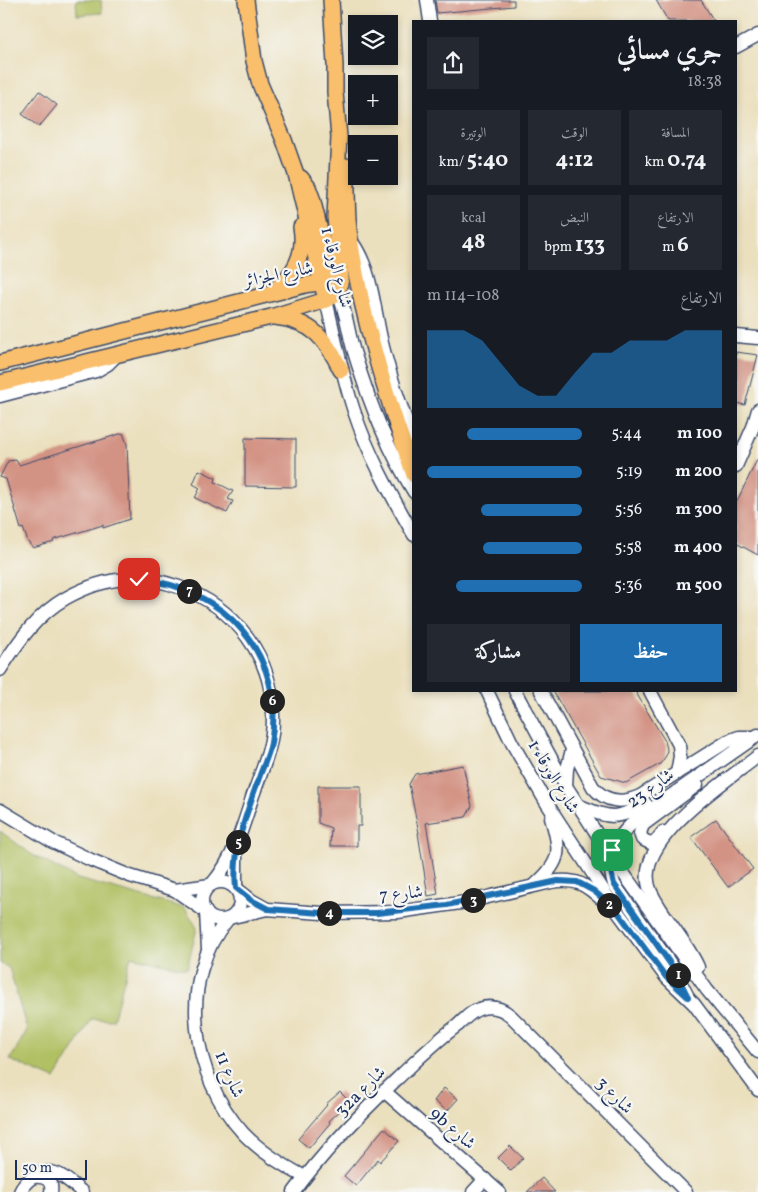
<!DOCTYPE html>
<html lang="ar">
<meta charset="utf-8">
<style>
body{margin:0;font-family:Vollkorn,Amiri,serif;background:#242831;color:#f1f3f6;direction:rtl;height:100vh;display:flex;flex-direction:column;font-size:19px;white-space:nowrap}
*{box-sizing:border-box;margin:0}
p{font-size:16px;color:#9ea1a6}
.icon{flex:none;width:28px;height:28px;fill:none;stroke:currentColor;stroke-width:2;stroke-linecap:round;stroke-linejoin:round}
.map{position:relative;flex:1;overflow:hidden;direction:ltr}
.sheet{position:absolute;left:412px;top:20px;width:325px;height:672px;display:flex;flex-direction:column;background:#171b24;border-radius:0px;box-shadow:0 2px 8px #0003;direction:rtl}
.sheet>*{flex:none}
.fabs{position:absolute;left:348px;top:15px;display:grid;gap:10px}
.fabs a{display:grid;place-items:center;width:50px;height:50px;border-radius:0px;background:#171b24;box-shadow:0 2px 8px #0003;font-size:25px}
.scale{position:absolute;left:15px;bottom:12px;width:72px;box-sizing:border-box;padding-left:5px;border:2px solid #1b2f5e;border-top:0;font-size:14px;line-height:18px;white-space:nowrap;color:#1b2f5e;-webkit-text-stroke:4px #f6f6f2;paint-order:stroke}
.pin{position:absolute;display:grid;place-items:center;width:42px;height:42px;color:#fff;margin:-21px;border-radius:10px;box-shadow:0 2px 8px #0006}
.km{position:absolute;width:25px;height:25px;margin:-12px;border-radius:50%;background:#222;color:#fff;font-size:14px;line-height:25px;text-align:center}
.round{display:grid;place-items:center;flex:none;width:52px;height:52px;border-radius:0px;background:#242831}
.summary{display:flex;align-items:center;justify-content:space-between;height:85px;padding:0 15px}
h1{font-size:28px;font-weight:700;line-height:38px}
.figures{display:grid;grid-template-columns:repeat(3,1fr);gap:8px;height:85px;padding:5px 15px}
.figures div{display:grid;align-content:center;border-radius:0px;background:#242831;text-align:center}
.figures b{font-size:21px;font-weight:700}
.figures small{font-size:14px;font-weight:400}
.figures p{font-size:14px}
.chart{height:140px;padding:10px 15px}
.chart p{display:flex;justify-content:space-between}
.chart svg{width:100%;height:90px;margin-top:5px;fill:#1f6fb2;opacity:.7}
.cta{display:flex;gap:10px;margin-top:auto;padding:10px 15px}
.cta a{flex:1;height:58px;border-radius:0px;background:#1f6fb2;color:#fff;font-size:20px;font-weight:700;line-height:58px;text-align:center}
.cta a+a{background:#242831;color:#f1f3f6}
ul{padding:0 15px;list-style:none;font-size:16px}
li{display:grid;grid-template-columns:80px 60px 1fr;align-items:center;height:38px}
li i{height:12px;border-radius:6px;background:#1f6fb2}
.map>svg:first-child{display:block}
</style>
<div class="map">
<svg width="758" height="1192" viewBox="0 0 758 1192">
<rect width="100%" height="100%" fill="#f6f6f2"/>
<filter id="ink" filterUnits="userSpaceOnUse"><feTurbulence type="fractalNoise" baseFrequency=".02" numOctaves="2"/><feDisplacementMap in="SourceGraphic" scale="10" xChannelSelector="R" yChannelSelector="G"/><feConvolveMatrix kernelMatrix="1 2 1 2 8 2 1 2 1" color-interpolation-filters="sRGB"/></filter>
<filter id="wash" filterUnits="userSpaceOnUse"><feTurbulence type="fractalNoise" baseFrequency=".0096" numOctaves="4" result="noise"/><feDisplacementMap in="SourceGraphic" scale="20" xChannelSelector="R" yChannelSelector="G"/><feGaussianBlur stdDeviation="1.12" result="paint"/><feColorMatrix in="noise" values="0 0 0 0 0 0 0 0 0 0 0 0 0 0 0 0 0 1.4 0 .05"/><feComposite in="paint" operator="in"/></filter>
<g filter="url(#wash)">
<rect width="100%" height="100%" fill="#ebe0be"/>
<g fill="#b1c062" stroke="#667860">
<path d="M76,0H101L102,13L77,15Z"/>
<path d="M0,831L31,854L78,879L185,908L197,928L187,969L131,956L113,1020L92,1019L55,1079L10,1060L27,1030L9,968L0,963Z"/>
</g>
<g id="blocks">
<g fill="#d39384">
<path d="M435,0H514V6L437,13Z"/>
<path d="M656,0H701L714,21H668Z"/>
<path d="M39,91L57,105L39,127L22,114Z"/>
<path d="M736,352L758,355L745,405L736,403Z"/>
<path d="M123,433L127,444L130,519L103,528V525L53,540L54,542L33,548L28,542L23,528L21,529L6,479L0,477L8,461L16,460L19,465Z"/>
<path d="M245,438L296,439V487L245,486Z"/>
<path d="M758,458V555L736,543V503Z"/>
<path d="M199,470L216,478L215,482L233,491L228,499L233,501L227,513L195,498L200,488L193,484Z"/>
<path d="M553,691H635L665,741L667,749L666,756L660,764L626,783L601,776Z"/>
<path d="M463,765L472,806L466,817L426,823L438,894L428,896L418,833H419L409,784L415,774Z"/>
<path d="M318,786H361V826H357V846H330L331,828L318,823Z"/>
<path d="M716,819L753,869L728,887L691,837Z"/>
<path d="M444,1088L458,1099L447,1111L434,1101Z"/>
<path d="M340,1092L350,1102L329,1121L330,1123L309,1148L298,1139L327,1105L326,1104Z"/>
<path d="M384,1128L399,1141L380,1162L378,1159L356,1186L344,1176Z"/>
<path d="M510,1146L523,1158L511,1171L498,1158Z"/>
<path d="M542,1178L555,1192H527Z"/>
</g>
</g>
</g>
<g filter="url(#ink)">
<use href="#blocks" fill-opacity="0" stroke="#3a4a6c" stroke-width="1"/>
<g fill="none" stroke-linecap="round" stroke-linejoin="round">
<g stroke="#3a4a6c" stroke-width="15">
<g id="minor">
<path d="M427,0L430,21"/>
<path d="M736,47L758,35"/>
<path d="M352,242C373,271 374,312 383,347C391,379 402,410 414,441"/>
<path d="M337,292C347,310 348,335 355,355C369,402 388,450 414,492"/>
<path d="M326,300C335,337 342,375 354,411C368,454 391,495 414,535"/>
<path d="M736,336L758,338"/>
<path d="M0,396L96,371L108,364L118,354"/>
<path d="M736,466L753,427L758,410"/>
<path d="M0,670C18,642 36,615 66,598C84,588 106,580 127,579C144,577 162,581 179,587C236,607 274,658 273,719C273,746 262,770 253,795C243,827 234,858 212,884"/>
<path d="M487,691L512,743L546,802L617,911L666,977L694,1004L758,1090"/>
<path d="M515,691L566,786L611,856L707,990L758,1052"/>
<path d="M541,691L593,787C605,802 622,804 640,796L728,741L739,737H756"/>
<path d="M650,691L679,745L680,756L677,773"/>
<path d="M566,786L567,769L572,750"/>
<path d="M580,806C610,819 616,820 646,804"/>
<path d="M0,810L53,842L91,860L130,876L175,890L205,911"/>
<path d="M663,832L656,841L650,843L642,839L640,833L643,825L697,785"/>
<path d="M236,852V888"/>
<circle cx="221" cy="901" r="19"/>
<path d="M536,884C562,861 561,850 551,818"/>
<path d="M237,889L251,900L267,909"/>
<path d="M175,890L210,885"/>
<path d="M206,912L208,949"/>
<path d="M233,917L267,909L322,913L398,912L467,902L551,882C578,877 587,886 605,902"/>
<path d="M228,919C176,980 192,1077 243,1133C261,1152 282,1165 305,1177"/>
<path d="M698,967C686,940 664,919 651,892C628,843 727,781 758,756"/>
<path d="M687,995L674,969L614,884C605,857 616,837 636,820L758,735"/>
<path d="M384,1091L499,1192"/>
<path d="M34,1177C45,1176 53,1180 51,1192"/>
<path d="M20,1192C23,1185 27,1181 33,1177C54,1164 66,1179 82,1192"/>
<path d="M294,1192C324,1151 361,1113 398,1078C417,1060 436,1041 458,1025C465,1019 470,1012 479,1009C491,1005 502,1008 511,1016L686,1192"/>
<path d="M473,1192L485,1179"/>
</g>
</g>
<g stroke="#3a4a6c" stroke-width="18">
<g id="major">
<path d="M246,0L254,61L260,84L284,140L296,174L324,292"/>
<path d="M346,166C348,190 346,214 350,238C362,320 387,398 414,475"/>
<path d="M301,178L308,187L312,198L330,271L336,274L340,271"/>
<path d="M273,291C294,275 306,255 301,227"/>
<path d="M275,317C312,321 326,339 341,370"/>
<path d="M0,363L305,285C318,283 328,280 337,292"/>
<path d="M0,383L271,317L326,300C336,296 340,288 341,277L335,217L339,137L335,92V65L331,0"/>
</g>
</g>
<use href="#minor" stroke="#fff" stroke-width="12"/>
<use href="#major" stroke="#f9bf6c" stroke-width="15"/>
</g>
</g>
<g fill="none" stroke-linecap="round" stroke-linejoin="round" filter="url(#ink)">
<g stroke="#fff" stroke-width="10">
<path id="route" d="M139,579C224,587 287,655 271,743C269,754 264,764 260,775C247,813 232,847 236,888L251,900L268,909L322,913H377L447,905L558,881L577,882L594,891L617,911L666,977L688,997L674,969L614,884L610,868L612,850"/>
</g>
<use href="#route" stroke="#1f6fb2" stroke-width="6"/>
</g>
<g text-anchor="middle" stroke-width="4.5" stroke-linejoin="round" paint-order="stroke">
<g font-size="18" fill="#1b2f5e" stroke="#f6f6f2">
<text transform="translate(337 267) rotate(76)" y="6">شارع الورقاء 1</text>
<text transform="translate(278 274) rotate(-12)" y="6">شارع الجزائر</text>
<text transform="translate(554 776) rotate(59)" y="6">شارع الورقاء 1</text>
<text transform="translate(650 788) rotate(-36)" y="6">شارع 23</text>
<text transform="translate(401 893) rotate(-5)" y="6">شارع 7</text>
<text transform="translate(230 1074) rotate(67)" y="6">شارع 11</text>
<text transform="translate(360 1091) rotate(-45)" y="6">32a شارع</text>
<text transform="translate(615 1095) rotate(45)" y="6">شارع 3</text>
<text transform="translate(453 1128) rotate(41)" y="6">9b شارع</text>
</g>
</g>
</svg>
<div class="fabs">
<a><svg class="icon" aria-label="layers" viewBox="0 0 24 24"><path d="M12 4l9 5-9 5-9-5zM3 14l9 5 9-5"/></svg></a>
<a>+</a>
<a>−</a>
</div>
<div class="scale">50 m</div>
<div class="pin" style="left:612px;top:850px;background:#1e9e55"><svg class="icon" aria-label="arrive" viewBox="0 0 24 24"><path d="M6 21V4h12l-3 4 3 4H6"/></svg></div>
<div class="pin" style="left:139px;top:579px;background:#d93025"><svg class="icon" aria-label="check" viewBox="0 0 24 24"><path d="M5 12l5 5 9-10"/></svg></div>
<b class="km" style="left:678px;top:975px">1</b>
<b class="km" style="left:609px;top:905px">2</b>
<b class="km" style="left:473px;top:900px">3</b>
<b class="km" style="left:329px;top:913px">4</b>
<b class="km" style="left:238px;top:842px">5</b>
<b class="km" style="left:272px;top:701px">6</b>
<b class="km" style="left:189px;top:591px">7</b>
<section class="sheet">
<div class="summary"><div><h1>جري مسائي</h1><p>18:38</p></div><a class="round"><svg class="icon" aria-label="share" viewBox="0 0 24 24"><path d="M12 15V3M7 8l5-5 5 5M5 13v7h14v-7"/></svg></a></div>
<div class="figures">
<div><p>المسافة</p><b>0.74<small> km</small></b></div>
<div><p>الوقت</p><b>4:12</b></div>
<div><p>الوتيرة</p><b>5:40<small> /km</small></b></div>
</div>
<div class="figures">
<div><p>الارتفاع</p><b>6<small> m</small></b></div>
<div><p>النبض</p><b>133<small> bpm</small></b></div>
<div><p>kcal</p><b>48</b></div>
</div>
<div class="chart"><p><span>الارتفاع</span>108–114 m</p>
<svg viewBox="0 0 160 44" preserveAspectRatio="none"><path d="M0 44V6L10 6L20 6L30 11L40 22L50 33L60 38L70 38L80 27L90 17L100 17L110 11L120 11L130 11L140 6L150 6L160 6V44z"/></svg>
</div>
<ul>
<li><b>100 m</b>5:44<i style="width:74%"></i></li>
<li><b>200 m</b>5:19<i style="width:100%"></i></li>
<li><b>300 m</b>5:56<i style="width:65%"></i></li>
<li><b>400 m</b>5:58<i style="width:64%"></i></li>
<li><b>500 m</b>5:36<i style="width:81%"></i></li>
</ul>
<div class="cta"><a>حفظ</a><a>مشاركة</a></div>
</section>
</div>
